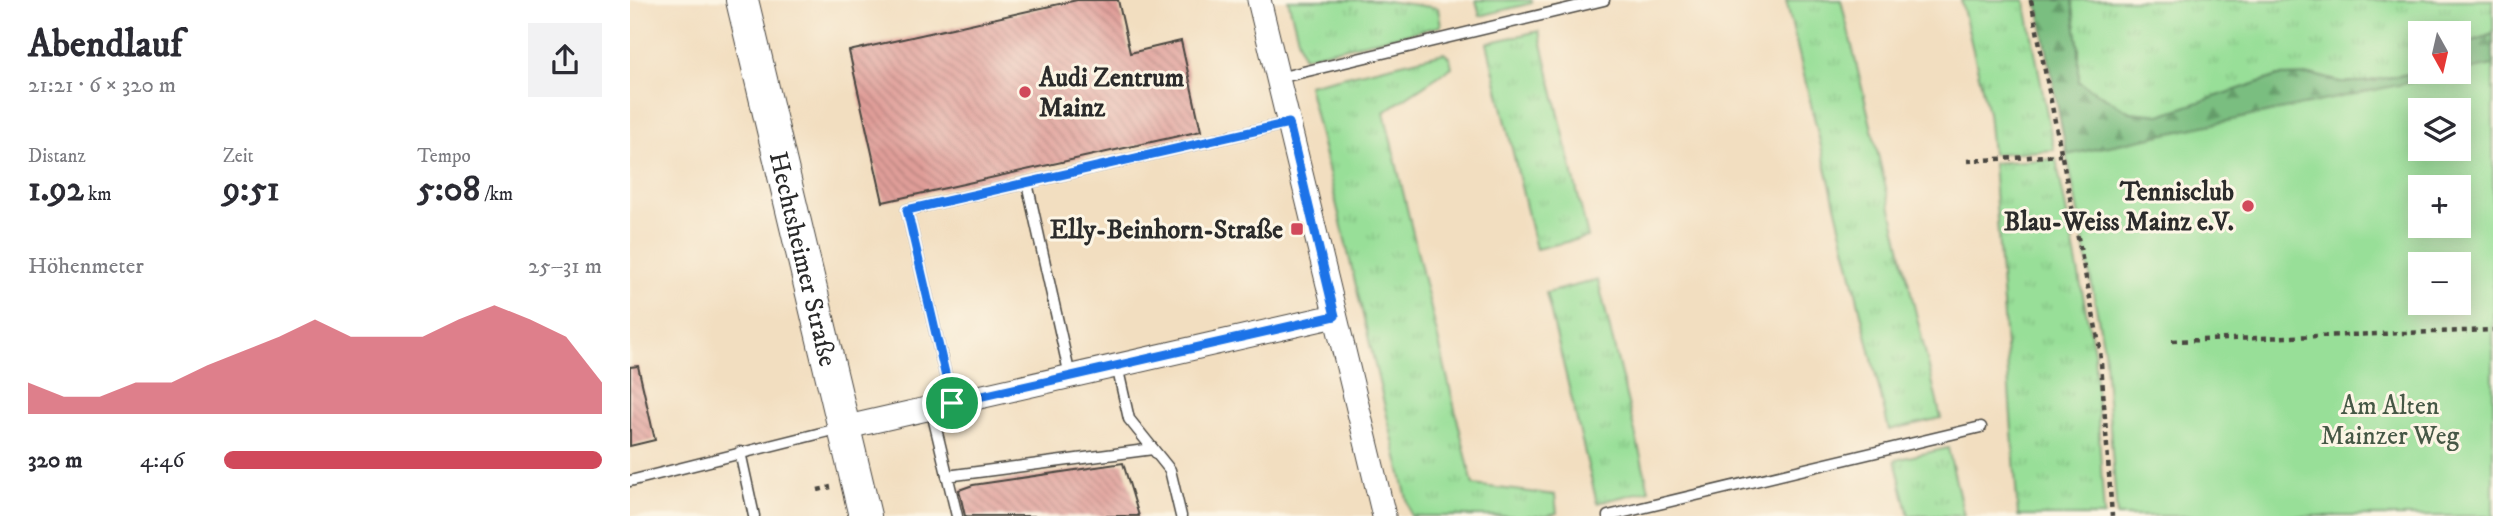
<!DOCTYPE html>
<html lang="de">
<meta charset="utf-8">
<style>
body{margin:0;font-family:"IM FELL DW Pica",serif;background:#f2f2f3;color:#2b2b33;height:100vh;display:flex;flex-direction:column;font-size:26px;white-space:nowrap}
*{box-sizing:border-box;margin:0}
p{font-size:23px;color:#7c7c81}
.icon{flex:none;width:38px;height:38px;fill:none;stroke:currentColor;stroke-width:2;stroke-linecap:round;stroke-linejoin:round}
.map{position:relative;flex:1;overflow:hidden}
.details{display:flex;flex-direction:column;background:#fff;width:630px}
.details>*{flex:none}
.needle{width:46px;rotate:172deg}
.fabs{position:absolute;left:1778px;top:21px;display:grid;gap:14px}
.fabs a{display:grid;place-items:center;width:63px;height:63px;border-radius:0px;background:#fff;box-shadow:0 4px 18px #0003;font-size:35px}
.pin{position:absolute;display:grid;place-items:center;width:60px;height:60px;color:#fff;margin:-30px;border:4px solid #fff;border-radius:50%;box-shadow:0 2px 7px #0007}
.round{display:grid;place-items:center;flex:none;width:74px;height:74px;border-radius:0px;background:#f2f2f3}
.headline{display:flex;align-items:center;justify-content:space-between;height:119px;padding:0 28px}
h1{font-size:38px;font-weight:700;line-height:52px}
.figures{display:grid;grid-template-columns:repeat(3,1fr);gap:10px;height:119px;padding:7px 28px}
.figures div{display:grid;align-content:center}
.figures b{font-size:35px;font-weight:700}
.figures small{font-size:19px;font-weight:400}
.figures p{font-size:19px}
.chart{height:196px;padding:14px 28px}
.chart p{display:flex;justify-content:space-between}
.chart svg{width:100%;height:126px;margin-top:7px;fill:#d1495b;opacity:.7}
ul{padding:0 28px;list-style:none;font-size:23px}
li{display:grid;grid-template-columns:112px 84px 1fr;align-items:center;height:52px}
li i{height:18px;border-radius:9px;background:#d1495b}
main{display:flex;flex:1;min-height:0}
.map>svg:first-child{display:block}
</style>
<main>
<section class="details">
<div class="headline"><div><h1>Abendlauf</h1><p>21:21 · 6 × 320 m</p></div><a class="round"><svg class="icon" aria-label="share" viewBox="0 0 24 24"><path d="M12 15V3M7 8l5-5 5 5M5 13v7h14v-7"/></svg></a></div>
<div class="figures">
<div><p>Distanz</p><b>1.92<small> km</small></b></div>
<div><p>Zeit</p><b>9:51</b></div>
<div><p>Tempo</p><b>5:08<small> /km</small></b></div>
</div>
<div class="chart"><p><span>Höhenmeter</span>25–31 m</p>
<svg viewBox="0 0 160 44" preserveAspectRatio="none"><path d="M0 44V33L10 38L20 38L30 33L40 33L50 27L60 22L70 17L80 11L90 17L100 17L110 17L120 11L130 6L140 11L150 17L160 33V44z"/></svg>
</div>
<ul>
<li><b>320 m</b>4:46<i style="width:100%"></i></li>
</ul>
</section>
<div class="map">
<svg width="1863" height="516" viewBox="0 0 1863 516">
<defs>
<pattern id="grass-tufts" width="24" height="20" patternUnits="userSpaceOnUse" patternTransform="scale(1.75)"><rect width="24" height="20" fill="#98df98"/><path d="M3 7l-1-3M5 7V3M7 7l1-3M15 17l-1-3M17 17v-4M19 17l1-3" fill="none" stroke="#83c083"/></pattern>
<pattern id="forest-firs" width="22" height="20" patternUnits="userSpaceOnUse" patternTransform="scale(1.75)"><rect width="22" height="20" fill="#7abe80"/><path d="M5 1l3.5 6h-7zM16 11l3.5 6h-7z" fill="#649b69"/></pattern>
<pattern id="building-back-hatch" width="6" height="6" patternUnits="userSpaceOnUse" patternTransform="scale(1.75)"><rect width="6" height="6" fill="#e09e99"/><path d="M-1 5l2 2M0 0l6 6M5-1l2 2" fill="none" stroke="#b6817d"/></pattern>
</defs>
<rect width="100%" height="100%" fill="#fcf5e5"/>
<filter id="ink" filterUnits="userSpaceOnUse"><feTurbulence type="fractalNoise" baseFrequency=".0143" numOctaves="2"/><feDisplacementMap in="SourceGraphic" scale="14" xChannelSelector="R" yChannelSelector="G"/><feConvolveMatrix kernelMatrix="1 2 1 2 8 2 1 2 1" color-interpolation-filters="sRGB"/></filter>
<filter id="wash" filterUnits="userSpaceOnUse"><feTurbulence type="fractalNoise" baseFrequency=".00686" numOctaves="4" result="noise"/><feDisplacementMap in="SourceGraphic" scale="28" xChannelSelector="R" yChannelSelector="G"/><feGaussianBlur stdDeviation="1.57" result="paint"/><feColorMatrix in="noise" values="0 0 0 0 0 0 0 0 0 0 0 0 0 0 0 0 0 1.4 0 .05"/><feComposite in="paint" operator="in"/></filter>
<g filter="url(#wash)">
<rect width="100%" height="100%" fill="#f2dec0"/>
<g fill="url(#grass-tufts)" stroke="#628562" stroke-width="2">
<path d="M658,0H749L808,8L811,26L673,57Z"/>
<path d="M846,0H901L902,3L850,16Z"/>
<path d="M1156,0H1211L1311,418L1259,430Z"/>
<path d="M1331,0H1395L1424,150L1362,154L1358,113Z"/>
<path d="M1442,0H1863V34L1829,46V33H1790V72L1734,82H1710L1684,75L1528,116L1500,112L1449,82V50Z"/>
<path d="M909,31L958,237L906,249L857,43Z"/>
<path d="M814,53L820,58L822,67L754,112L843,485L925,495L927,513L913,516H781L678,85Z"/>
<path d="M1426,159L1464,351L1474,516H1388L1363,163Z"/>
<path d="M968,280L1019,490L967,503L916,293Z"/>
<path d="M1318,448L1334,516H1279L1265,460Z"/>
</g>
<path fill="url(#forest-firs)" stroke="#527456" stroke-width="2" d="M1407,0H1442L1449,50V82L1500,112L1530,115L1648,76L1684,75L1710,82H1734L1790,72H1829V46L1863,34V65L1437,155Z"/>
<path fill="#98df98" stroke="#628562" stroke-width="2" fill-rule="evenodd" d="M1863,65V516H1487L1474,349L1437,155ZM1790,110H1829V149H1790ZM1829,187V226H1790V187ZM1790,264H1829V303H1790Z"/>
<g id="blocks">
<g fill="url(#building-back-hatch)">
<path d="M447,0H488L500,53L551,41L571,131L253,202L219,51Z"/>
<path d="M8,366L25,440L0,446V367Z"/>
<path d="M493,463L509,516H335L329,490L343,485Z"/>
</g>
</g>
</g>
<g filter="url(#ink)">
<use href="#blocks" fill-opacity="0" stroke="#494641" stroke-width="2"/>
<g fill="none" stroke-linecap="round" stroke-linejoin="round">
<g stroke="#494641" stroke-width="13">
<g id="lane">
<path d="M648,78L974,0"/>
<path d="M397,183L440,376"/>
<path d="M487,366L499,419L540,470L551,516"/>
<path d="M322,403L277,210L659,123"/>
<path d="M301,408L327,516"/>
<path d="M110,452L124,516"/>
<path d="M317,476L523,449"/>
<path d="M0,481L211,428"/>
<path d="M978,516L1351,427"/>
</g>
</g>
<g stroke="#494641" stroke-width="25">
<g id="street">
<path d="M629,0L754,516"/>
<path d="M213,428L705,316"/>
</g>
</g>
<g stroke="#494641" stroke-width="34">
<g id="secondary">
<path id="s1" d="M112,0L235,516"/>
</g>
</g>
<g stroke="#494641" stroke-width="4.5" stroke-dasharray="5 5" stroke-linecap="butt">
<path d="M1401,0L1470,349L1482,516"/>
<path d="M1337,161L1431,155"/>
<path d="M1542,341L1863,330"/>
<path d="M188,490L201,487"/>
</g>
<use href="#lane" stroke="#fff" stroke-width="10"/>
<use href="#street" stroke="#fff" stroke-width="23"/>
<use href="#secondary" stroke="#fff" stroke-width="32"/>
</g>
</g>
<g fill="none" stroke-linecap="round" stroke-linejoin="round" filter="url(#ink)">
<g stroke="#fff" stroke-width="14">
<path id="route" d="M659,123L705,316L322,403L277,210Z"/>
</g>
<use href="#route" stroke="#1a73e8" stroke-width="9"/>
</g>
<g fill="#d1495b" stroke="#fcf5e5" stroke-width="2.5">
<circle cx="395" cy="92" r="7"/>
<circle cx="1618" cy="206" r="7"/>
<rect x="660" y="222" width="14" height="14" rx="3.5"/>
</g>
<g text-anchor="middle" stroke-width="6" stroke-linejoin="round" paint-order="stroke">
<g font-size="26" font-weight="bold" fill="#2b2b2b" stroke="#fcf5e5" text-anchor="end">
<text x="409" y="86" text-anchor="start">Audi Zentrum<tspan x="409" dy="30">Mainz</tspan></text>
<text x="1604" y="200">Tennisclub<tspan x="1604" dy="30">Blau-Weiss Mainz e.V.</tspan></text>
<text x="653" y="238">Elly-Beinhorn-Straße</text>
</g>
<g font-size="26" fill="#2b2b2b" stroke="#fcf5e5">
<text dy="9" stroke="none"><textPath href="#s1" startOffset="266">Hechtsheimer Straße</textPath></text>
</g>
<g font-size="26" fill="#465846" stroke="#fcf5e5">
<text x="1760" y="414">Am Alten<tspan x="1760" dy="30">Mainzer Weg</tspan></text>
</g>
</g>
</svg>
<div class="fabs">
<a><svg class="needle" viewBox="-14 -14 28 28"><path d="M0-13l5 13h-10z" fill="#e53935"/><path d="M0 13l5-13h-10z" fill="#7c7c81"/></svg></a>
<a><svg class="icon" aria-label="layers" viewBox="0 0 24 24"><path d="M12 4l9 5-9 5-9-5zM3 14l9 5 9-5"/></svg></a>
<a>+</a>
<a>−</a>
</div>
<div class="pin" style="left:322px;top:403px;background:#1e9e55"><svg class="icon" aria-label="arrive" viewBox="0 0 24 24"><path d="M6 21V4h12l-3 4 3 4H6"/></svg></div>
</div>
</main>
